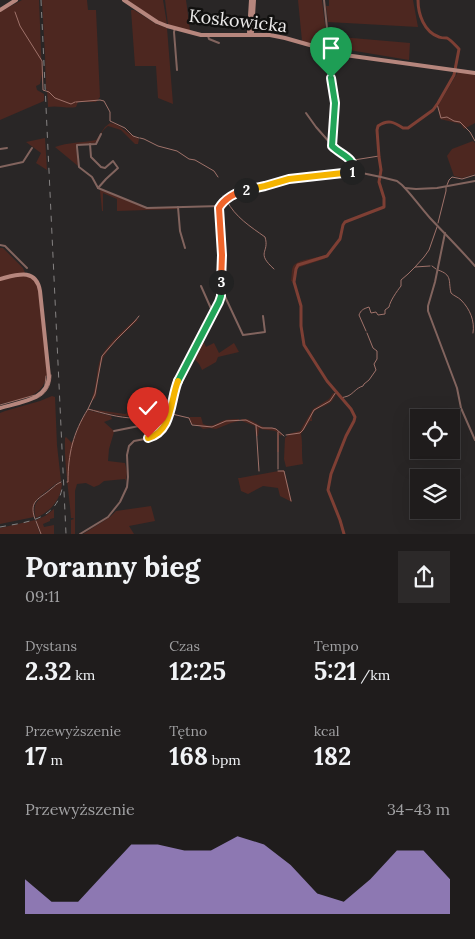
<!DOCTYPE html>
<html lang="pl">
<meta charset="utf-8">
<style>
body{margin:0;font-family:Lora,serif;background:#2c2929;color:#f1f3f6;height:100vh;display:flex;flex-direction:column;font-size:19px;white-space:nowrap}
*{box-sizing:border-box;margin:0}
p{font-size:16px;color:#a1a1a3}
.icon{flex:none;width:28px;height:28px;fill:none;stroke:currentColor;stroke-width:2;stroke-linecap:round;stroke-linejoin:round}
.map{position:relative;height:534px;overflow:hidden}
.side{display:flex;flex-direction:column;background:#1f1c1c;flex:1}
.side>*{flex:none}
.tools{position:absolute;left:410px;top:409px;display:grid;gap:10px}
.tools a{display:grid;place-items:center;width:50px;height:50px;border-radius:0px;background:#1f1c1c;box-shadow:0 5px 20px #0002,0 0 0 1px #3c3a3b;font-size:25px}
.pin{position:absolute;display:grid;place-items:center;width:42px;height:42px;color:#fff;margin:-51px -21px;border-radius:50% 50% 50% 0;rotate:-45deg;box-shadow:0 0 5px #0007}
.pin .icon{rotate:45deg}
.km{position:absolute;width:25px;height:25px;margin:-12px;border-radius:50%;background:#222;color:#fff;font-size:14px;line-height:25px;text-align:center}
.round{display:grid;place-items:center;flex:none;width:52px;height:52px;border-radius:0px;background:#2c2929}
.head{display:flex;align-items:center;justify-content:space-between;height:85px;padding:0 25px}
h1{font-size:28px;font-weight:700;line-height:38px}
.figures{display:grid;grid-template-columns:repeat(3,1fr);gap:8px;height:85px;padding:5px 25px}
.figures div{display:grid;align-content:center}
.figures b{font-size:25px;font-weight:700}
.figures small{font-size:14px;font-weight:400}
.figures p{font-size:14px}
.chart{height:140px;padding:10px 25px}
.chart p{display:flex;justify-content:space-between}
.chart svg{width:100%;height:90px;margin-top:5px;fill:#bca0f2;opacity:.7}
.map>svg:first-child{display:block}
</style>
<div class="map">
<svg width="475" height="534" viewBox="0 0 475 534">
<rect width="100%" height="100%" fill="#292626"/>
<g fill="#4d2720">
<path d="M22,0H39L42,74L40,84L36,86L37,90L44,94V101L0,120V12Z"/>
<path d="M42,0H87L88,10H96L100,97L96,102H78L76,107C67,109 58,105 48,107L47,90L46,89L45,56Z"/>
<path d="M125,0H163L167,24L159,22Z"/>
<path d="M165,0H186L190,30L187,31L168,25Z"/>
<path d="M298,0H322L328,49L302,41Z"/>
<path d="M329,0H413L418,27L328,22L326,6H329Z"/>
<path d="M131,10H134L156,24L167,28L173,104L158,98L156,66H135Z"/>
<path d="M329,36L410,43L409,60L331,47Z"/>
<path d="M458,72L475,74V123L464,129L461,124L440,119L438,106Z"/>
<path d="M110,123C123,125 127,135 139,139L138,144H135L121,130L108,126C102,130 100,137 95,143L76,145L78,166L55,147C68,142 82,143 96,140L105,127Z"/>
<path d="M45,138L47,170L36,163L41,153L26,142Z"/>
<path d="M473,141L475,143V174L462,178L454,176L447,156L452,149Z"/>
<path d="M100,190L129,201L145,208H177V209L117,211V199L103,193V211H102Z"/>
<path d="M0,248H3L23,268L26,275L33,278L38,286L48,376H46C44,398 17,400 0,404Z"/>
<path d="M325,255L329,256L324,259L297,268L294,282L291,281C292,277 291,268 294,265C300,259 317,258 325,255Z"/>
<path d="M136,319L138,320C127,331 107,347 102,361C98,372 98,385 96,396L94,400L92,398C97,386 96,372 100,360C104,347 126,328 136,319Z"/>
<path d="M202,338L206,347L214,343L219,353L234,343L239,352L218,357L216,362L202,370C200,365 197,359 191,359Z"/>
<path d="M333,393L336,394C336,395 332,401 332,401C324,409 311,406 312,421H310L301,434C303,444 301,454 303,464L286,467L284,459L285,438L287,436L288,434L300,431L313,409L329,399Z"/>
<path d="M52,396L55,397L57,445L61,481C56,483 53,486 48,490C37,499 30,502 34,517L0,524V413L5,411L40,401Z"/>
<path d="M139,398L140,409L147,408L148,415C128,419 109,414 89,409L125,414L129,412L128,400Z"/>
<path d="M88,410L111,416L112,419L104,422L113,430L114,432L109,449L108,461L125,463L127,472L126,481L125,479L104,481L99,485L94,487L86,483L77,484L75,491V534H71V520L74,519L73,518H71C69,491 64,465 65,438L66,437L72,443L73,440H74L80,423Z"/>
<path d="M189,417H201L203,424C214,428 216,423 225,420C229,419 235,419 239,419V421L231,423L216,429L210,428L203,429L198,425L192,424Z"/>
<path d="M241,419C252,418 255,424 264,427C273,429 274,425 282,434L281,436L279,435V452H277V432C271,429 265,431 259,428L258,436H256L255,426L242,421Z"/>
<path d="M284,470L292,502L280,496L278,488L263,486L248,494L241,491L238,478H240Z"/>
<path d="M59,483H62C61,500 51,511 36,518C31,503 39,499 49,491C53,488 55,486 59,483Z"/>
<path d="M151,506L155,521L129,526L134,534H83L110,517L116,511Z"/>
<path d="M54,509V518L50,519V521L43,524L44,527L54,525V534H41L36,520L45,516Z"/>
<path d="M35,520L40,534H0V528Z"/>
</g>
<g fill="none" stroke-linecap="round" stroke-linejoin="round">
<g stroke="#9f726a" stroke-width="1">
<path d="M15,12L20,26L42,61L43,90L49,92L55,98L71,104L75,102"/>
<path d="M76,102L100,100L104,101L110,112V121L125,128L133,136L139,138"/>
<path d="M437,104L441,118L447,117L454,121L460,122L470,132L475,141"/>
<path d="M140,138L144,139L158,146L177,151L189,159L195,160L214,171L218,177"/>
<path d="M354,160L379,156"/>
<path d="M447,185L449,180L452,177L462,179L475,175"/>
<path d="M223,196L226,199"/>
<path d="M227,201C235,217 251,227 265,237C270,253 255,252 274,269"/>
<path d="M438,223L446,191V187"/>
<path d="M430,266L415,267L424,257L429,250L437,227"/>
<path d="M432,266L436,269"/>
<path d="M438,270C453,275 448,281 451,293C454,296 458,297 461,300C470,309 475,321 473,333"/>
<path d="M366,331L359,315C361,310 363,309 369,307L371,313L376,312L378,315L385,314V310L389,307C390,301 397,291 401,286V280L408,274L415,267"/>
<path d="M45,385L46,376"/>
<path d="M341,398C343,397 346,397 348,396C354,393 356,388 363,386L364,384L369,380L376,370L374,364L377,359V351L373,348L367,333"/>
<path d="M35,399C46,395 51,386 51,375"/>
<path d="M0,405L35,395"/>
<path d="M88,409L95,394L102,356L116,340L135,321L139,316"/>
<path d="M172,414L189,418L192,425L212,427L226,421L246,420L262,428H272L276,429L284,436"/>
<path d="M256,425L259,471"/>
<path d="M278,432V469"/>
<path d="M286,435L300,433L303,430L314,410L330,401L336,392"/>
<path d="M278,471H284L291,501"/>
<path d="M67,482H68C68,454 73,433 88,409C103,413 119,418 134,418C146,418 157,411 169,413"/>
<path d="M35,519C28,500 40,499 51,489C55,486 56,484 61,482"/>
<path d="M36,521L41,534"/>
</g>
<path stroke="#7e3f34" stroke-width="3" d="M344,534L340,520L328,490L331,474L346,436L354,421L355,417L351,409L327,381L304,345L301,326V306L294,282L296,269L298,265L327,256L340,239L343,225L345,222L384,207V198L379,182L381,170L379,157L377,130L378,126C388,119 394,122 403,128H408L433,110L438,103L454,75L459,49C456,46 451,40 447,38C444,38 441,38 439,37C424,32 418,14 418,0"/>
<g stroke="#82645e" stroke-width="2">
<path d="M324,0L335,103L331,145C339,156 353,154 355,172"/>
<path d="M175,28L174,32L177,70"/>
<path d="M208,36L209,39L219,43"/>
<path d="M306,113L316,127L331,144"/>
<path d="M90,144L91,157L101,167L105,168L113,161L118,168L106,179L98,188"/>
<path d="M0,149L7,148"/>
<path d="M0,167L23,162L32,148"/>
<path d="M98,188L147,208L220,206"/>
<path d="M98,188L92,177L79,167L77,147V145L96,144L101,134"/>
<path d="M405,188L416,189L437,188L475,181"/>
<path d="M178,207L180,231L185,248"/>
<path d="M445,233L435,282L428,306V311L457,388L461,408L475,440"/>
<path d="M0,245L5,246L27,268"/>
<path d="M201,286L213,313"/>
<path d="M221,288L243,335L265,332L263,316"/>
<path d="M114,431L149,424L162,428"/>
<path d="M80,534L108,517L120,502L127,487L128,477L127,455L129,446L134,441L150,438L155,435L166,423L170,415L172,402L177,383L219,302L221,296L222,255L218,211L221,204L238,192L265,186L281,180L296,178L324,174L357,172L381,177L397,181L402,185C412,195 420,207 430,218C445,234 460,249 475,266"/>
</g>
<g stroke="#b6867d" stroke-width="4">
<path d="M124,0L157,22L167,26L201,35H270L285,38L345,55L475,73"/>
<path d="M0,10L16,0"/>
<path d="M250,35L252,32L254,0"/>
<path d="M250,35L249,32L251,0"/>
<path d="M0,279C16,275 36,267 40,291L49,377C47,401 19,402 0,408"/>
</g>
<g stroke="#858282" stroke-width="1" stroke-dasharray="6 6" stroke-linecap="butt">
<path d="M41,0L66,534"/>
<path d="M0,527C26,522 55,521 62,489"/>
</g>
</g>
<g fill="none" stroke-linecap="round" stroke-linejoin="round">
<g stroke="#fff" stroke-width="10">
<path id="split-1" d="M331,78L335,103L332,146C342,156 353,156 355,172H352"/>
</g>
<g stroke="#fff" stroke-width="10">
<path id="split-2" d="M246,190L265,186L289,179L352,172"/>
</g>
<g stroke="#fff" stroke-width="10">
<path id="split-3" d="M221,282L222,255L219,208C224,199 236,192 246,190"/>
</g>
<g stroke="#fff" stroke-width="10">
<path id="split-4" d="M178,381L219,302L221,296V282"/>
</g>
<g stroke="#fff" stroke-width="10">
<path id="split-5" d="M148,438C173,431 170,400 178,381"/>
</g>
<use href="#split-1" stroke="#22a559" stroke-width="6"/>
<use href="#split-2" stroke="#f5b400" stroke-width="6"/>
<use href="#split-3" stroke="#f0652b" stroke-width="6"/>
<use href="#split-4" stroke="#22a559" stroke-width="6"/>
<use href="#split-5" stroke="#f5b400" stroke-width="6"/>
</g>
<g text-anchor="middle" stroke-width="5" stroke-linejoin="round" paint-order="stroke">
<g font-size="18" fill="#ebe9e9" stroke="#11100f">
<text transform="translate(238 21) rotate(6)" y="6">Koskowicka</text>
</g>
</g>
</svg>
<div class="tools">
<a><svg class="icon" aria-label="locate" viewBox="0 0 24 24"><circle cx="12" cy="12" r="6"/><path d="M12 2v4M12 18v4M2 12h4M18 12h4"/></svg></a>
<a><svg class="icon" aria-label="layers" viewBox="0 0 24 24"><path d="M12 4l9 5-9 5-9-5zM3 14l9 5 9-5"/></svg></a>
</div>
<div class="pin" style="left:331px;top:78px;background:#1e9e55"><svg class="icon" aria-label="arrive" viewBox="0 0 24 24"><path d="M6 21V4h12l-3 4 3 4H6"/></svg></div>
<div class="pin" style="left:148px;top:438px;background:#d93025"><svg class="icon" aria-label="check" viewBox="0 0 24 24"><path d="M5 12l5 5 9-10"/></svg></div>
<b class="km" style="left:352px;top:172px">1</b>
<b class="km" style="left:246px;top:190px">2</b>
<b class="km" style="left:221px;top:282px">3</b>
</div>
<section class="side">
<div class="head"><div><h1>Poranny bieg</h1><p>09:11</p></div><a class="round"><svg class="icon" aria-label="share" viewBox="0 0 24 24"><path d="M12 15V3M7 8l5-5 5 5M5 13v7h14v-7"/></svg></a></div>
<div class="figures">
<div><p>Dystans</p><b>2.32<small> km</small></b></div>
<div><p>Czas</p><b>12:25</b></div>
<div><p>Tempo</p><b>5:21<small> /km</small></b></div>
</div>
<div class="figures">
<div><p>Przewyższenie</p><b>17<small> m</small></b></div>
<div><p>Tętno</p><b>168<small> bpm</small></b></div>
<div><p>kcal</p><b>182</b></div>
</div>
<div class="chart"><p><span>Przewyższenie</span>34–43 m</p>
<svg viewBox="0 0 160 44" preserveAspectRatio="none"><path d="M0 44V27L10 38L20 38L30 24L40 10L50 10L60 13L70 13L80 6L90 10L100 20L110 34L120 38L130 27L140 13L150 13L160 27V44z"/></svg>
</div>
</section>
